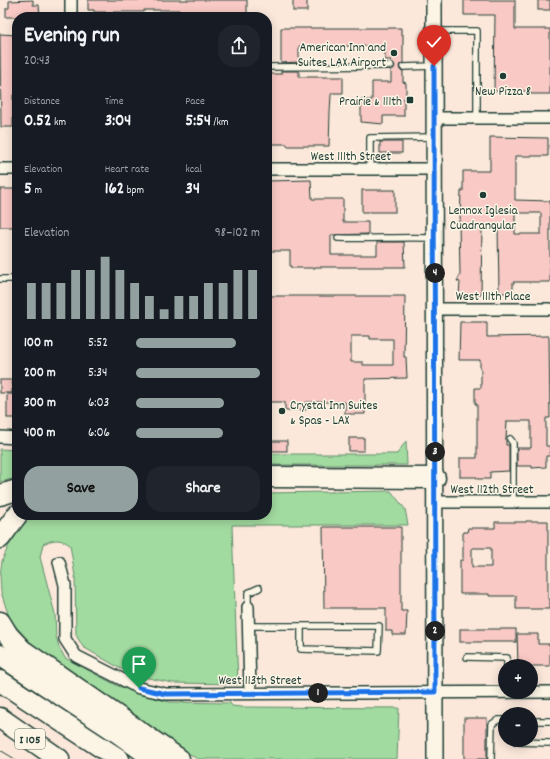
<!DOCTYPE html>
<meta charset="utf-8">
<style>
body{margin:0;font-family:Dekko,sans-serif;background:#20242c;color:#f1f3f6;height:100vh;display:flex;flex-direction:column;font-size:15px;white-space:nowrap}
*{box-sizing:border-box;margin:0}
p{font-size:13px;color:#9ea1a6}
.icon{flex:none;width:22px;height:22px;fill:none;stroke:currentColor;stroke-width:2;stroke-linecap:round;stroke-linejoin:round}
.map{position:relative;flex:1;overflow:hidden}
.panel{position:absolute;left:12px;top:12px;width:260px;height:508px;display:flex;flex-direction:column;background:#171b24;border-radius:16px;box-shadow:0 2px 10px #0003}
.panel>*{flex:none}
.fabs{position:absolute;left:498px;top:659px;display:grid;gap:8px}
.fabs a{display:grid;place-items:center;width:40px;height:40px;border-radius:50%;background:#171b24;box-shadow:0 2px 10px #0003;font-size:20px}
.pin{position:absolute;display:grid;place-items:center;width:34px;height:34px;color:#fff;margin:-41px -17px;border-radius:50% 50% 50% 0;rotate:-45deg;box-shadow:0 0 4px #0007}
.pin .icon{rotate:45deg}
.km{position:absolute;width:20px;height:20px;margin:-10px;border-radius:50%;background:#222;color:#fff;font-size:11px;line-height:20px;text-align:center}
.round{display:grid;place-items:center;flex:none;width:42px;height:42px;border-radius:16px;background:#20242c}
.head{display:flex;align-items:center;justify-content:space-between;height:68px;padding:0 12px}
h1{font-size:22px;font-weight:700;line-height:30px}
.stats{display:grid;grid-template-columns:repeat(3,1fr);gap:6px;height:68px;padding:4px 12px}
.stats div{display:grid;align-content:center}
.stats b{font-size:17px;font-weight:700}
.stats small{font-size:11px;font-weight:400}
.stats p{font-size:11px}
.chart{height:112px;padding:8px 12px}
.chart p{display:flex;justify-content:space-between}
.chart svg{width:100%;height:72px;margin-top:4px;stroke:#92a19f;stroke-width:6}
.cta{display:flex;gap:8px;margin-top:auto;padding:8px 12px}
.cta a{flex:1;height:46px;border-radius:16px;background:#92a19f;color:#111;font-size:16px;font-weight:700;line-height:46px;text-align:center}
.cta a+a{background:#20242c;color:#f1f3f6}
ul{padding:0 12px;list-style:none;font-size:13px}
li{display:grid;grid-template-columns:64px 48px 1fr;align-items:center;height:30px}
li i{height:10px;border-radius:5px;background:#92a19f}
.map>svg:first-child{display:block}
</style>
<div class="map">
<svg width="550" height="759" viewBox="0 0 550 759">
<rect width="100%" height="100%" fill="#fbe8db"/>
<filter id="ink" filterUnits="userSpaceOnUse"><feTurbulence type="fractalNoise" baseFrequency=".025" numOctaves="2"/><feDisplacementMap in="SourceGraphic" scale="8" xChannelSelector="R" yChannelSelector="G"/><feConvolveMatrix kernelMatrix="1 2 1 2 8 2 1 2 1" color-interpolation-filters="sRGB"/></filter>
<g filter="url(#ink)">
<g fill="#a2dba0" stroke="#608c6a">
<path d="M406,441L407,465H267V454H397Z"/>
<path d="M0,449L17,450V478L0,482Z"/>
<path d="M391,491L405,509L408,525H232L238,684L173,683L134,675L123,670L83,647L76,635L75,576L70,545C60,538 54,539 43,544L40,557L55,614L56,636L59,647L65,658L118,686L169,702L230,703L232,706L241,707L399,708L397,759H197L57,664L30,642L10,620L1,592L0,575L2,561L8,547L23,525L35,515H267V493Z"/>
</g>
<g fill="#f9c9c5" stroke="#1f3d34" fill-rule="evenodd">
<path d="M33,0V5H39L40,17H6V8H9V1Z"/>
<path d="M88,0H247V17H179V10H144V12H94V10H88Z"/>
<rect x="293" y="0" width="14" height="11"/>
<path d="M464,0H515V29H550V94H530V91H494L495,15H464Z"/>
<rect x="538" y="0" width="12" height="10"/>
<path d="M281,28H401V34H403V63L400,64L399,67L400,70L403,71V82L406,83V97L404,98V116H383V124L361,122V100H372V82H391V70L394,68L395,66L393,63L391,62V60H385V46H299V62L281,63Z"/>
<path d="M0,34L17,35V95H13V127H1Z"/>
<path d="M281,71H299V77H343V93H332L331,95L330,112L329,146H287V144H267V74H281Z"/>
<path d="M490,137L548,138V156H515V200L550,201V282H513V293H499L498,225H482L481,295H459L460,282L457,281L460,275L459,220H460L461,191H463V171H490ZM515,213H541V234H515Z"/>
<rect x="380" y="142" width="22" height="11"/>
<path d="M311,180L312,199H343V222H368V234L331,235V255H377V242H404L405,267H315V268H292V267H290V251H268L267,181Z"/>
<rect x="0" y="189" width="17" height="38"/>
<rect x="362" y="190" width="33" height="22"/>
<path d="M267,296H405L404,357H406L407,378L365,379V414H345V402H306V410H285V402H267V352H269V316H267ZM351,336H370V339H393V365H363V362H351Z"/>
<path d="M460,322H487V337L549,336L550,418H546V446H550V456H546V467L532,468V466H517V448H531V421H507L506,439V445H509V471L490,472V479H477V477H460V458H477V404H475V388H481V368H480V360H459Z"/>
<rect x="0" y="380" width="12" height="13"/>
<rect x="7" y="394" width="10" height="24"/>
<rect x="349" y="438" width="15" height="13"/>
<rect x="272" y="441" width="15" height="10"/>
<path d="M526,521H548V599H550V609H516V596H489V594H460V560H463V532H467L468,528H495V522H526ZM472,548H491V567H472Z"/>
<path d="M323,527H401V611H407L406,635H392V631H386V608H324Z"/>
<rect x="460" y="629" width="56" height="13"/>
<path d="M517,634H538V644H550V666H524V664L518,665Z"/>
<rect x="464" y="718" width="23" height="41"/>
</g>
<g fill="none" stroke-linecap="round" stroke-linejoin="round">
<g stroke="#1f3d34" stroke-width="8">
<g id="service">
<path d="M434,31H477V118"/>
<path d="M267,67L391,66"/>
<path d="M403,67L434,66"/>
<path d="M370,169V138L434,137"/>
<path d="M338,238C370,239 401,237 433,238"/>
<path d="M0,279H17"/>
<path d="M510,439L513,443V502"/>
<path d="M248,607V593L259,588"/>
<path d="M248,626C292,626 335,626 379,626L378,651L301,649V626"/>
<path d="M467,657L507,658V666"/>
<path d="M531,721H550"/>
<path d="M517,740V742L550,743"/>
<path d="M491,759L492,724L498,720H505"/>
</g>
</g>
<g stroke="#1f3d34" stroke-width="14">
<g id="minor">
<path d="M71,0V17"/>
<path d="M435,118H550"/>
<path d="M0,169H17"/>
<path d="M267,169H435"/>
<path d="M435,309H550"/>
<path d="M0,437L17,438"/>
<path d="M435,502H550"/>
<path d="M59,562L65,585V639L76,656L139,688L166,694L550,692"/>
<path d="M248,607L250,693"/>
</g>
</g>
<g stroke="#1f3d34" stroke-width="18">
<path id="secondary" d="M434,0L435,759"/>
</g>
<g stroke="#1f3d34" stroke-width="23">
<g id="motorway">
<path d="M267,477L435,478"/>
<path d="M0,495L17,490"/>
<path d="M0,538L17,515"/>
<path d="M0,622L8,635L22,650L179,759"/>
<path d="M0,655L118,733L154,759"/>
<path d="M0,681L119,759"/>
<path d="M0,718L59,759"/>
</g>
</g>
<use href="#service" stroke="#fcf5e5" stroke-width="5.5"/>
<use href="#minor" stroke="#fcf5e5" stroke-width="11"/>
<use href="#secondary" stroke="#fcf5e5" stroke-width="15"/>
<use href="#motorway" stroke="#fcf5e5" stroke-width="20"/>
<path stroke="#1f3d34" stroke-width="1" d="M0,750L15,759"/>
</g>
</g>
<g fill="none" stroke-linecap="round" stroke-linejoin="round" filter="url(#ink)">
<g stroke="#fff" stroke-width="8">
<path id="route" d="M139,688L166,694L435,692L434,66"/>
</g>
<use href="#route" stroke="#1a73e8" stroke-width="5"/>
</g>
<g fill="#1f3d34" stroke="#fcf5e5" stroke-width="1.5">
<circle cx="394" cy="53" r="4"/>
<circle cx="503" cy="76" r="4"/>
<rect x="406" y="96" width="8" height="8" rx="2"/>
<circle cx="483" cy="195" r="4"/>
<circle cx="282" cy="411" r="4"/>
</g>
<g text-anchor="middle" stroke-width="3" stroke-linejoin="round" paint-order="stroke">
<rect fill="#fcf5e5" stroke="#617469" stroke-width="1" x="15" y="729" width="30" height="20" rx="3"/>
<g font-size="12" font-weight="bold" fill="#1f3d34">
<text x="30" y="743">I 105</text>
</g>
<g font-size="13" fill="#1f3d34" stroke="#fcf5e5" text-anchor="end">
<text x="386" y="51">American Inn and<tspan x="386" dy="15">Suites LAX Airport</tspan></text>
<text x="503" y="95" text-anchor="middle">New Pizza 8</text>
<text x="402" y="105">Prairie &amp; 111th</text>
<text x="483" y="214" text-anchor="middle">Lennox Iglesia<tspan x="483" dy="15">Cuadrangular</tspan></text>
<text x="290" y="409" text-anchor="start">Crystal Inn Suites<tspan x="290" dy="15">&amp; Spas - LAX</tspan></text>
</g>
<g font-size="13" fill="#1f3d34" stroke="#fcf5e5">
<text x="351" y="160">West 111th Street</text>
<text x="493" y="300">West 111th Place</text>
<text x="492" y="493">West 112th Street</text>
<text x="260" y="684">West 113th Street</text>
</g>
</g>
</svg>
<div class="fabs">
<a>+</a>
<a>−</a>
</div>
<div class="pin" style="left:139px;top:688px;background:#1e9e55"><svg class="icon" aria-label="arrive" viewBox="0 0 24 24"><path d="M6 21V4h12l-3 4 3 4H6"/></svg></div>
<div class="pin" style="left:434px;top:66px;background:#d93025"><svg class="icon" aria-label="check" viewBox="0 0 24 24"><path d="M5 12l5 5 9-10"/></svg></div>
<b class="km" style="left:318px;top:693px">1</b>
<b class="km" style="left:435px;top:631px">2</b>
<b class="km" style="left:435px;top:452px">3</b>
<b class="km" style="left:435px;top:273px">4</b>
<section class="panel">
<div class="head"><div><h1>Evening run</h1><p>20:43</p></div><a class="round"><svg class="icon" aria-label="share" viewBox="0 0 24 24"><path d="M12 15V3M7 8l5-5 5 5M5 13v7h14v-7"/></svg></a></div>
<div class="stats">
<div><p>Distance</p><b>0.52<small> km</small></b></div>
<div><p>Time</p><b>3:04</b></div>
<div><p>Pace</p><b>5:54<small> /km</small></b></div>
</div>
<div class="stats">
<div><p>Elevation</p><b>5<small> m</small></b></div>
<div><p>Heart rate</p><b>162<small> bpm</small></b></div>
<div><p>kcal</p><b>34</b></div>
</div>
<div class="chart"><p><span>Elevation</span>98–102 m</p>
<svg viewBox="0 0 160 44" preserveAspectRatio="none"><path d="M5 44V22M15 44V22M25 44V22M35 44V14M45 44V14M55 44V6M65 44V14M75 44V22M85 44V30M95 44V38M105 44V30M115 44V30M125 44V22M135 44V22M145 44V14M155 44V14"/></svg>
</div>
<ul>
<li><b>100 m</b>5:52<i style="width:81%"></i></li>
<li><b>200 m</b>5:34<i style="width:100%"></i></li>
<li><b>300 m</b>6:03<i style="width:71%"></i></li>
<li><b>400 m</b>6:06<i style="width:70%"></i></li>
</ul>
<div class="cta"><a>Save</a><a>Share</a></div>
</section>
</div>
